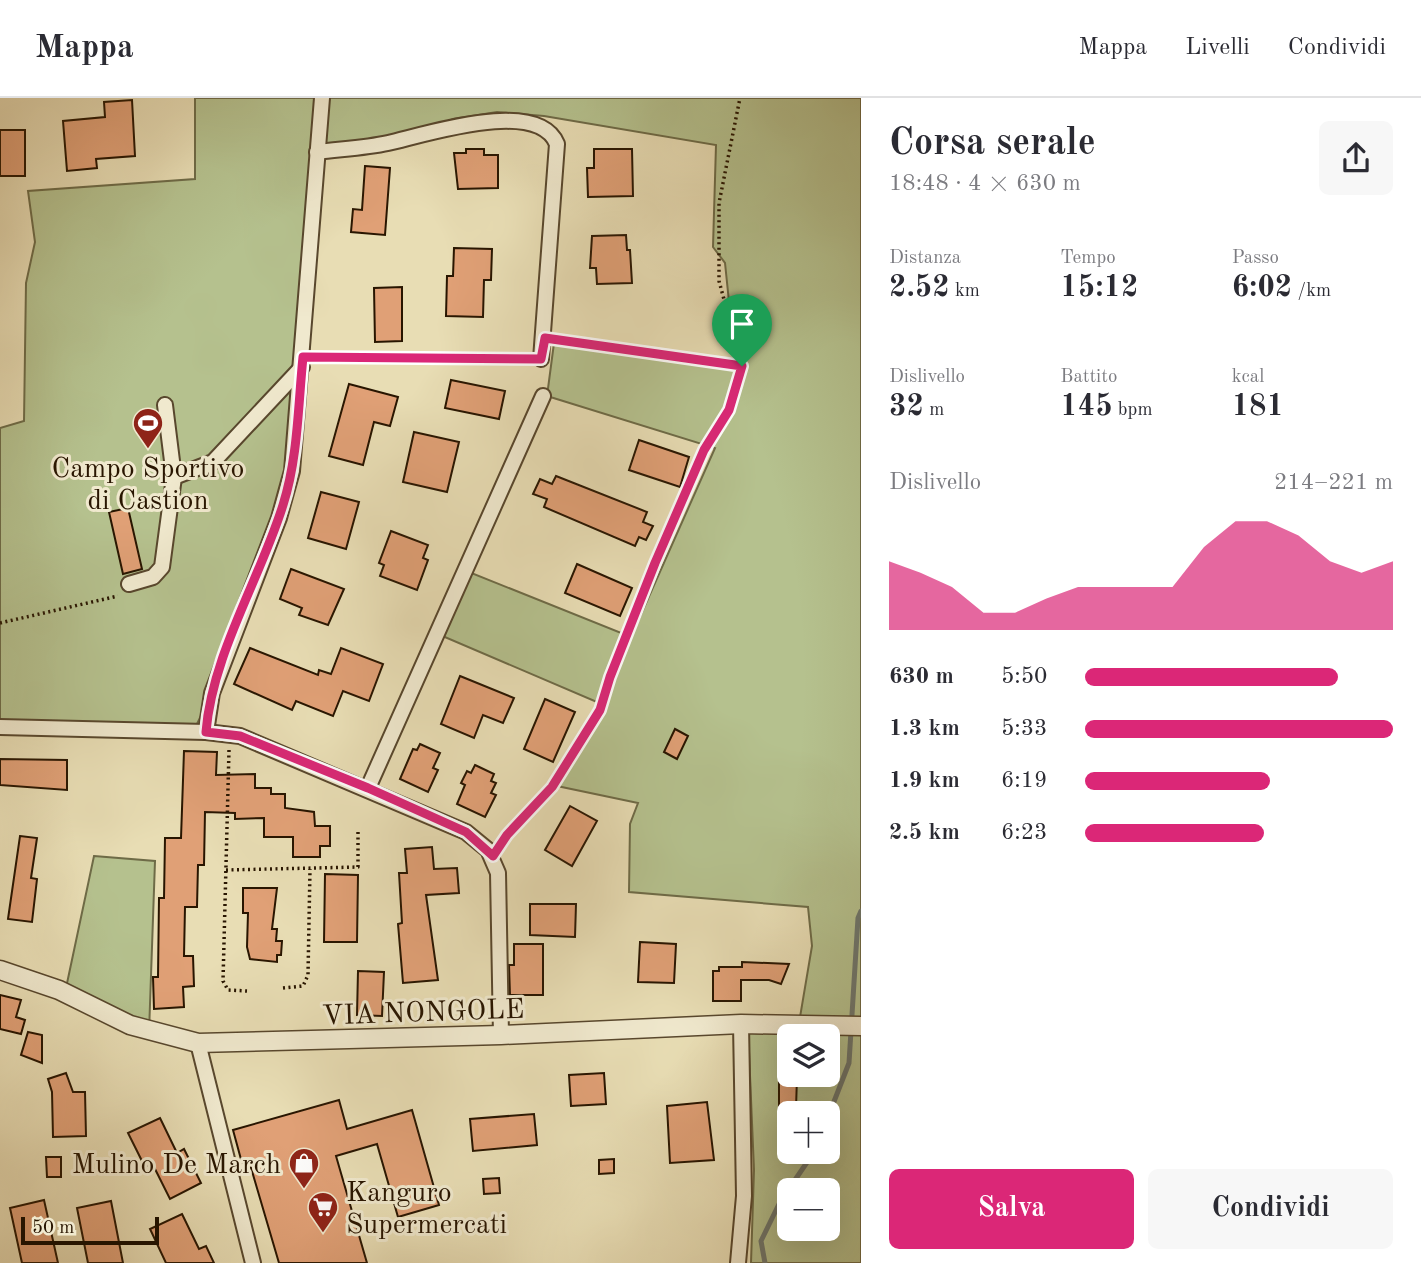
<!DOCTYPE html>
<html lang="it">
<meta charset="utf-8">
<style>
body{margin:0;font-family:"Old Standard TT",serif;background:#f7f7f7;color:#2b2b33;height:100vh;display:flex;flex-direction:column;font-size:26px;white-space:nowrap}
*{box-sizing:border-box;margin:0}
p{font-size:23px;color:#7c7c81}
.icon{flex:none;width:38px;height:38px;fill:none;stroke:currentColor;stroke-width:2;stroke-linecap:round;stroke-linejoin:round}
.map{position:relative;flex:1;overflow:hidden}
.panel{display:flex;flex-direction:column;background:#fff;width:560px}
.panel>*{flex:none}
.fabs{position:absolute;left:777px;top:926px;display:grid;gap:14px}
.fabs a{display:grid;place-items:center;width:63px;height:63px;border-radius:10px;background:#fff;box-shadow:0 7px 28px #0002;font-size:35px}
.scale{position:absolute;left:21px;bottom:18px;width:138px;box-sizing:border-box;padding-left:7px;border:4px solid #281500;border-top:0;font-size:19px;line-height:24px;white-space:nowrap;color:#281500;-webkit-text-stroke:5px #f0e9ce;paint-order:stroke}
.pin{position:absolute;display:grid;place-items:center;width:60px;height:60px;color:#fff;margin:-72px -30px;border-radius:50% 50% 50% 0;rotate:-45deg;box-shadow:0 0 7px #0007}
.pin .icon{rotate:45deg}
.round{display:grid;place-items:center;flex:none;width:74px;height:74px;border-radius:10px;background:#f7f7f7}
.headline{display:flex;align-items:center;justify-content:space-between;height:119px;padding:0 28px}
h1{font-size:38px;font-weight:700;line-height:52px}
.figures{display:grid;grid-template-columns:repeat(3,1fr);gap:10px;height:119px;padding:7px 28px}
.figures div{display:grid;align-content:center}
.figures b{font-size:30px;font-weight:700}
.figures small{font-size:19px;font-weight:400}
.figures p{font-size:19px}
.chart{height:196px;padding:14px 28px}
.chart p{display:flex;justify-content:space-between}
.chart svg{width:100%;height:126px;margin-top:7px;fill:#db2777;opacity:.7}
.action{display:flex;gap:14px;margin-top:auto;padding:14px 28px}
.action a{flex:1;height:80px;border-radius:10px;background:#db2777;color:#fff;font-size:28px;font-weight:700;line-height:80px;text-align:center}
.action a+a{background:#f7f7f7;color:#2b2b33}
ul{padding:0 28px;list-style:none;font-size:23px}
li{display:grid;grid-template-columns:112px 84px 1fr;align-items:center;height:52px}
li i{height:18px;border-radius:9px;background:#db2777}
header{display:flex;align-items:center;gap:42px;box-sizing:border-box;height:98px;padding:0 35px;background:#fff;border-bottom:2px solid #e1e1e2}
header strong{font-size:33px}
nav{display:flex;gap:38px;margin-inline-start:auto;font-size:24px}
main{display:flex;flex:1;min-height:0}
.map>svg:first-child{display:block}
</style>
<header>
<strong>Mappa</strong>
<nav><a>Mappa</a><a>Livelli</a><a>Condividi</a></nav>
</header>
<main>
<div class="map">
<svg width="861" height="1165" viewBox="0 0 861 1165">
<rect width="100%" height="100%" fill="#e8ddb4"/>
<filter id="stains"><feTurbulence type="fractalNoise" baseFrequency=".00286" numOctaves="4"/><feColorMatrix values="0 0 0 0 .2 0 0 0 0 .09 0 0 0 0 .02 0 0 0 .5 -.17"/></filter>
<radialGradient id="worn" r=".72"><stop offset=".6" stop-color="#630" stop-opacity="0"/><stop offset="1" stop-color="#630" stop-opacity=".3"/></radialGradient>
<g fill="#b5c18e" stroke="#6e6b47" stroke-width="2" fill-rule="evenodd">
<path d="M195,0H861V1165H751L754,1072L748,930L798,931L812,848L808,809L629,794L630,726L638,705L557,688L604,607L433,534L464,472L631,539L715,350L547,298L554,245L736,272L725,165L713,149L716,47L544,18L497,14L453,21L409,40L318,53L309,255L294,374L212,595L196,628L0,634V330L24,323L26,185L35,144L28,93L195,81ZM789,938H828V976H789ZM789,1015H828V1054H789ZM789,1092H828V1130H789Z"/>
<path d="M94,758L155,763L149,935L66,890Z"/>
</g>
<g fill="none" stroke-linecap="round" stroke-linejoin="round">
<g stroke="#6e776e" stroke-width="5">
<path d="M828,1019L849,965L858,820L861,813"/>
<path d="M765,1165L761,1143L780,1104L814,1054"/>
</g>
</g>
<g fill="#e0a076" stroke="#281500" stroke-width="2">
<path d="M132,2L135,58L96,61L97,70L67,73L63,23L105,19L104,4Z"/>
<rect x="0" y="32" width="25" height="46"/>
<path d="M466,51H484V57H498V90L458,91L454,55H466Z"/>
<path d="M594,51H632L633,98L588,99L587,70H594Z"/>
<path d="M365,68L390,70L385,137L351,134L353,111L362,112Z"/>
<path d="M626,137L627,152H630L632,185L597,186L596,170H590L592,138Z"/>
<path d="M454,150L492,151L491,182H484L483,219L446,218L447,178H453Z"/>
<path d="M402,189V243L375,244L374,190Z"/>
<path d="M451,282L505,293L499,321L445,310Z"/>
<path d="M349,286L398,299L390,328L374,324L363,367L329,358Z"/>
<path d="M414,334L459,344L447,394L403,384Z"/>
<path d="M639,342L689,359L680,389L629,372Z"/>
<path d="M556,378L647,414L643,424L653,428L646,442L639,439L635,448L544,409L547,401L533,396L540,381L552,386Z"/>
<path d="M321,394L359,404L346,451L308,440Z"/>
<path d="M128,410L142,471L123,476L109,414Z"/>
<path d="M391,433L428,447L423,460L428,462L417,492L380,478L384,467L379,465Z"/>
<path d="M577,466L632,490L620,518L565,495Z"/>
<path d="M291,471L344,491L328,527L299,517L302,510L280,501Z"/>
<path d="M250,550L318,577L319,572L331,576L341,550L383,566L369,603L343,593L333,618L296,603L292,612L234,586Z"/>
<path d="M460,578L514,600L503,625L483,617L474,640L441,626Z"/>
<path d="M545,601L575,614L553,664L524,651Z"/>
<path d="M675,631L688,638L677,661L664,654Z"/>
<path d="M420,646L440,655L433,670L438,672L428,694L400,681L413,651L417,652Z"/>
<path d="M184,653L217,654L216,677L255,676V690H271V696H285V710L314,714L315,728H330V748H320V759H293V739H264V720L235,721V715L205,714L204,767H198L197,809H185L184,858H193L194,888L183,889L184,909L154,911L153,879H158L159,800H164L165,740H181Z"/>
<path d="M0,661L67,662V692L0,687Z"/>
<path d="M475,667L494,676L491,683L496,685L491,695L496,697L485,719L457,706L465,687L461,685L467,673L471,675Z"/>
<path d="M570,708L597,723L572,768L545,752Z"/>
<path d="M20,738L37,740L31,780L37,781L32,824L8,821Z"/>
<path d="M432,749L434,771L457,770L459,795L426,797L438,882L403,885L398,826L402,825L399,775H407L405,751Z"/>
<path d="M325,776L358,777L357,844H324Z"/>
<path d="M243,790H277L272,831H277L276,843H282L281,857H277V864L250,861L247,849L248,815H243Z"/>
<path d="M530,806H576L575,839L530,837Z"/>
<path d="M640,844L676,846L674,885L638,884Z"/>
<path d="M514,846H543V897H510L509,867H514Z"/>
<path d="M742,864L789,866L781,886L769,882H741V903H713V873H719V869H742Z"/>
<path d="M358,873L384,874L382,918L357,917Z"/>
<path d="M0,897L21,902L16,919L25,922L21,936L0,931Z"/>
<path d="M28,934L42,937V965L21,957Z"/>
<path d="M66,975L73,994H85L86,1038L53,1039L52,994L48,981Z"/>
<path d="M604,975L606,1006L571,1008L569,977Z"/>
<path d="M779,978L797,979L796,1010H779Z"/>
<path d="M339,1002L347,1031L412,1012L439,1107L398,1119L377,1046L336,1058L367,1165H279L249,1063L242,1065L233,1032Z"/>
<path d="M707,1004L714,1062L670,1065L667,1008Z"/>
<path d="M534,1016L537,1047L473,1053L470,1021Z"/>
<path d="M160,1020L177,1055L184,1051L201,1085L170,1101L152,1065L145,1069L128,1035Z"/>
<path d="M46,1059H61V1079H47Z"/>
<path d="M614,1061V1075L599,1076V1062Z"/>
<path d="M499,1080L500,1095L484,1096L483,1081Z"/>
<path d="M44,1102L58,1165H22L10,1110Z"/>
<path d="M111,1103L123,1165H88L77,1110Z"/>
<path d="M182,1116L199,1151L206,1148L214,1165H166L150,1131Z"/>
</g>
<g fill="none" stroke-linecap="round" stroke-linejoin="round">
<g stroke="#58472d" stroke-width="18">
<g id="minor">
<path d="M317,54C340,51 365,50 388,45C431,35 538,0 557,46L541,261"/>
<path d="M165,307L174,379L213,364L302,269"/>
<path d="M129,486L153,479L162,469L174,379"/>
<path d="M0,629L206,634L240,638L466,734L488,752L498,775L501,937"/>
<path d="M206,634L212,595L279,420L292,373L322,0"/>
<path d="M368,690L543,298"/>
<path d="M198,945L253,1165"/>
<path d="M738,1165L744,1098L741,926"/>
</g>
</g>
<g stroke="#58472d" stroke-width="21">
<path id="tertiary" d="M0,872L59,892L130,927L198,945L501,937L741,926L861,928"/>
</g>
<g stroke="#281500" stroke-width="3.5" stroke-dasharray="2 3.5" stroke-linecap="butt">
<path d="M557,242L742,268"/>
<path d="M317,259L526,261"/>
<path d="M0,525L118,498"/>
<path d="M229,652L223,883L228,892L247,893"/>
<path d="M501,746L553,689L600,612L610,579L680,407L704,352L729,312L742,268L719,183V105L740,0"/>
<path d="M226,772L358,769V734"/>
<path d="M283,890L303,888L308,877L310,771"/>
</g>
<use href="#minor" stroke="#f0e9ce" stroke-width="14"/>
<use href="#tertiary" stroke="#f0e9ce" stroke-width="18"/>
</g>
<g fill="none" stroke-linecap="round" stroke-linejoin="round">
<g stroke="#fff" stroke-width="14">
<path id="route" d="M545,240L742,268L729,312L704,352L655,465L610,579L600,612L552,689L507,737L493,758L466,734L368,690L240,638L206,634C212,557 260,481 283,407C298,360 298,308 303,259L541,261Z"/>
</g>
<use href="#route" stroke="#db2777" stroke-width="9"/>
</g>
<defs>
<g id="stadium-pin" transform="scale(1.575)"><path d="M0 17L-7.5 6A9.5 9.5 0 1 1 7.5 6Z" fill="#8f2418" stroke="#f0e9ce"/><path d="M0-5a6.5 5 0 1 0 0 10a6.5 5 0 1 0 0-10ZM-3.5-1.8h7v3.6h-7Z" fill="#fff"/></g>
<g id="shop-pin" transform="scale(1.575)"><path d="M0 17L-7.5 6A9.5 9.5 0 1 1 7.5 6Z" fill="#8f2418" stroke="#f0e9ce"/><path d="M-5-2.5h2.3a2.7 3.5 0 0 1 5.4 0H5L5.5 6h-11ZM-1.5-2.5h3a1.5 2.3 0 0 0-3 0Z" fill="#fff"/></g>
<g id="supermarket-pin" transform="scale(1.575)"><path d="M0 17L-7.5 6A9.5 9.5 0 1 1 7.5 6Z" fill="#8f2418" stroke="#f0e9ce"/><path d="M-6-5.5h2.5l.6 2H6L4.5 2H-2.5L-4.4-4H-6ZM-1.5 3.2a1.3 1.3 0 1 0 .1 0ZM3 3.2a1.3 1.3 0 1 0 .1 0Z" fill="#fff"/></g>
</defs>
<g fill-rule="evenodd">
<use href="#stadium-pin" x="148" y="325"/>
<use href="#shop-pin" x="304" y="1065"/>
<use href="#supermarket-pin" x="323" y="1109"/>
</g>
<g text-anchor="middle" stroke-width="6" stroke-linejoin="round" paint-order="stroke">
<g font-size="28" fill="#281500" stroke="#f0e9ce">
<text x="148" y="379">Campo Sportivo<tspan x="148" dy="32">di Castion</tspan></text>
<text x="281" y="1075" text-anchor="end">Mulino De March</text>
<text x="346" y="1103" text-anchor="start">Kanguro<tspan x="346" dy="32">Supermercati</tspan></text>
</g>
<g font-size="28" fill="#281500" stroke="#f0e9ce">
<text transform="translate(423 913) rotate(-2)" y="10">VIA NONGOLE</text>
</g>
</g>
<rect width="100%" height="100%" filter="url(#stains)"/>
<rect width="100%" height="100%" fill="url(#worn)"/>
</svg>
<div class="fabs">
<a><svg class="icon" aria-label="layers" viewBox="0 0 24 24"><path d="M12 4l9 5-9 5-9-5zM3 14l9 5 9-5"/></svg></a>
<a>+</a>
<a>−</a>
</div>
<div class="scale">50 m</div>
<div class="pin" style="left:742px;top:268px;background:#1e9e55"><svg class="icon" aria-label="arrive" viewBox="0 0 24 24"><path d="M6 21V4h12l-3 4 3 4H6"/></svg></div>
</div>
<section class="panel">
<div class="headline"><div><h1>Corsa serale</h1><p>18:48 · 4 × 630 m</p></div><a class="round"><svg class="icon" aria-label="share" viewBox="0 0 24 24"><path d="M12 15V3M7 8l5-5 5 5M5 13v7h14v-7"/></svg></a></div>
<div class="figures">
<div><p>Distanza</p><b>2.52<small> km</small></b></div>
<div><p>Tempo</p><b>15:12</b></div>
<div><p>Passo</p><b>6:02<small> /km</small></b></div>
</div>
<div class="figures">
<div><p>Dislivello</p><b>32<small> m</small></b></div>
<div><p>Battito</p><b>145<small> bpm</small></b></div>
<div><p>kcal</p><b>181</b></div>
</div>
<div class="chart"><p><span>Dislivello</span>214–221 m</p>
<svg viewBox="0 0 160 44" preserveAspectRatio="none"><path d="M0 44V20L10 24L20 29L30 38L40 38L50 33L60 29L70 29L80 29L90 29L100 15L110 6L120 6L130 11L140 20L150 24L160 20V44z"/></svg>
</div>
<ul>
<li><b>630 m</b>5:50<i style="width:82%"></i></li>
<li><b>1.3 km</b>5:33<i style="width:100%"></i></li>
<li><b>1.9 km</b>6:19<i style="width:60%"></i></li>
<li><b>2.5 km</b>6:23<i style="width:58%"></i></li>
</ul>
<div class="action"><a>Salva</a><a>Condividi</a></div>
</section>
</main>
